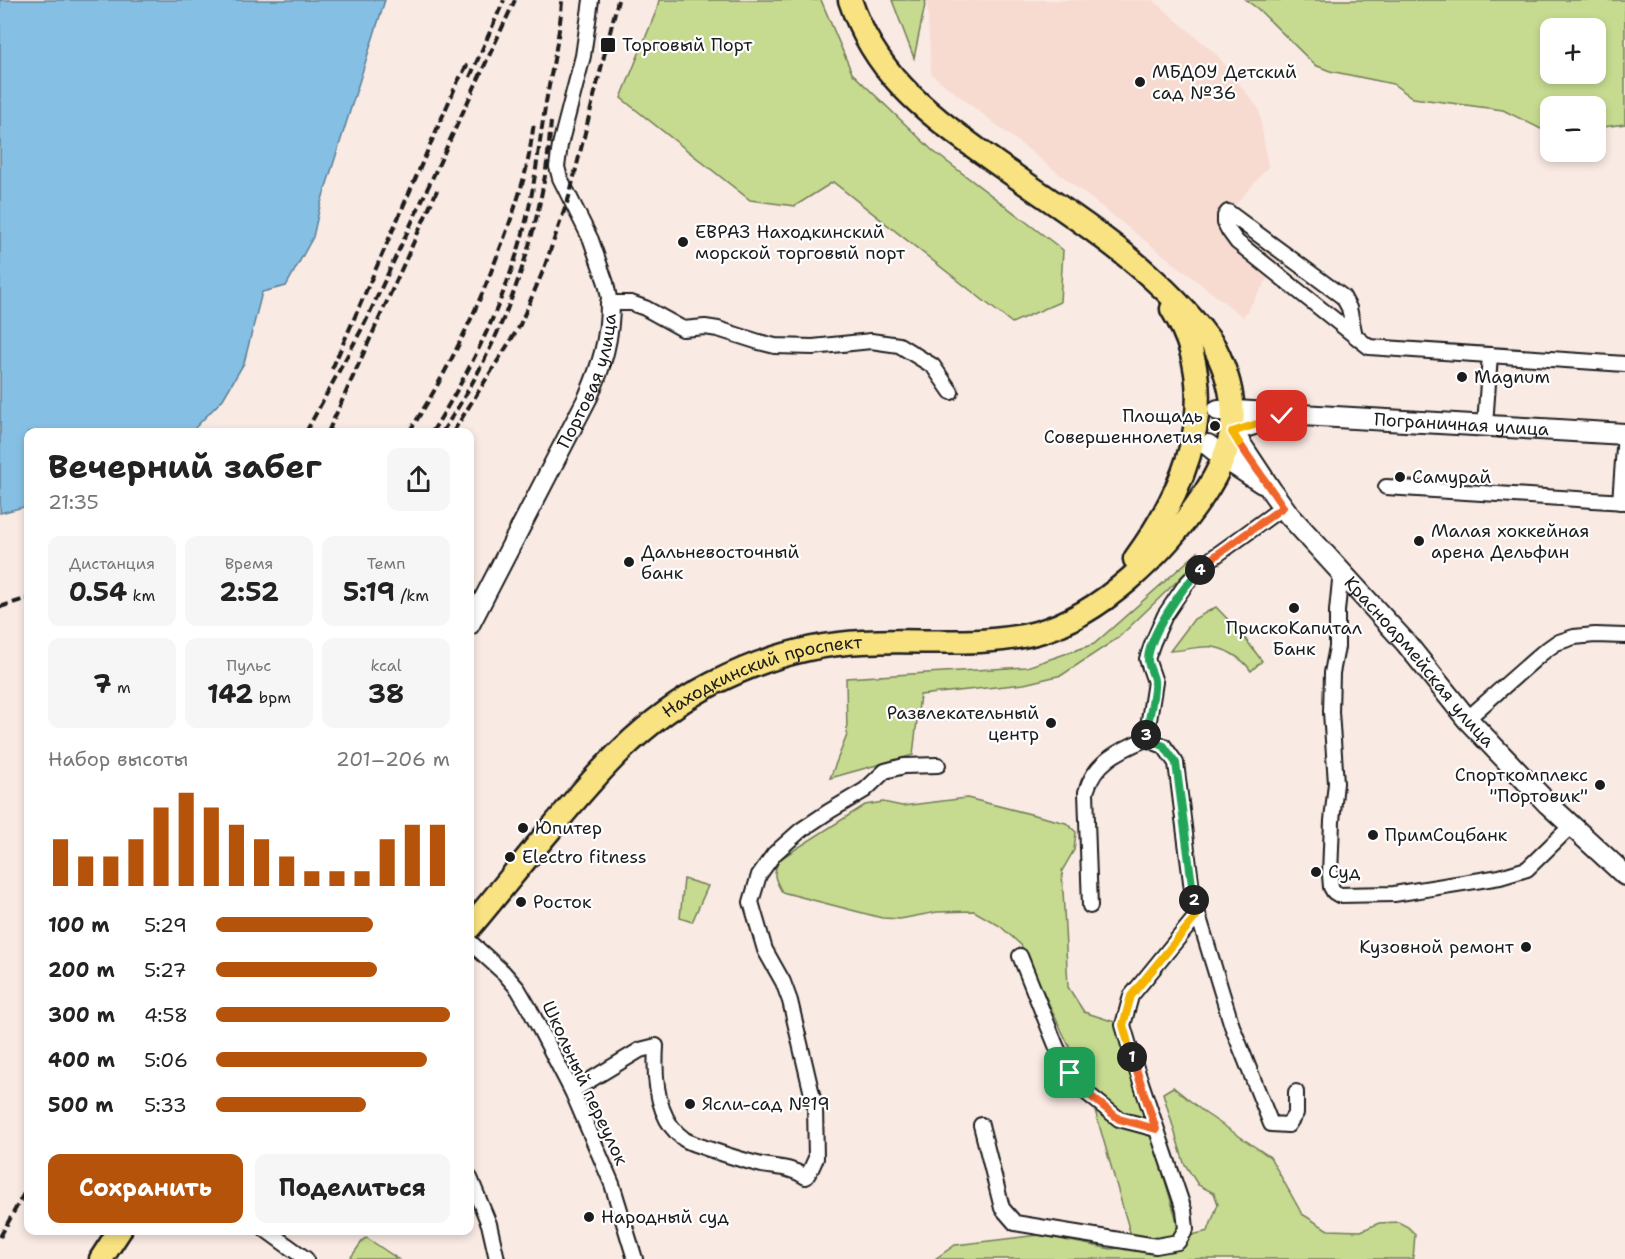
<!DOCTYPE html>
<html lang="ru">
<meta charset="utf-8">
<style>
body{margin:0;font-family:"Shantell Sans",sans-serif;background:#f6f6f6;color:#222;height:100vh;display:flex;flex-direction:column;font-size:22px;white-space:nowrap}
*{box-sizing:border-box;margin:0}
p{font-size:20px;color:#767676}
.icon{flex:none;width:33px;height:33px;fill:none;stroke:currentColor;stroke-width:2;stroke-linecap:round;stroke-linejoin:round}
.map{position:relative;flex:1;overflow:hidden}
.side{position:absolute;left:24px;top:428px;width:450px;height:807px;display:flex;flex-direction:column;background:#fff;border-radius:12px;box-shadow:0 3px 9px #0003}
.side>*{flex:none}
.tools{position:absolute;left:1540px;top:18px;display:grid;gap:12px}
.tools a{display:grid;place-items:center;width:66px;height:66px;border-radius:12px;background:#fff;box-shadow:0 3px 9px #0003;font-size:30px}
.pin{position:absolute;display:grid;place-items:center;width:51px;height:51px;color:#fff;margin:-26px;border-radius:12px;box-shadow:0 3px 9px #0006}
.km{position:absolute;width:30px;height:30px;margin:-15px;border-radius:50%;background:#222;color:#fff;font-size:16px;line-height:30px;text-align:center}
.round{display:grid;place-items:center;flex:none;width:63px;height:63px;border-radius:12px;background:#f6f6f6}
.overview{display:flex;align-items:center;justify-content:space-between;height:102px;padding:0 24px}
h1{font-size:33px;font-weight:700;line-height:45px}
.metrics{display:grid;grid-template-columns:repeat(3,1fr);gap:9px;height:102px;padding:6px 24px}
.metrics div{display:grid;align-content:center;border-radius:12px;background:#f6f6f6;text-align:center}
.metrics b{font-size:26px;font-weight:700}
.metrics small{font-size:16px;font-weight:400}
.metrics p{font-size:16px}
.chart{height:168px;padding:12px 24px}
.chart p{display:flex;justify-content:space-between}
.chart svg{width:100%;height:108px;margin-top:6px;stroke:#b45309;stroke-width:6}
.action{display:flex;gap:12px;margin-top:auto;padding:12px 24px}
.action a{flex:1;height:69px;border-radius:12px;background:#b45309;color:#fff;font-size:24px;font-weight:700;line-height:69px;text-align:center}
.action a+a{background:#f6f6f6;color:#222}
ul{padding:0 24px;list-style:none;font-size:20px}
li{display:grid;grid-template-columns:96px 72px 1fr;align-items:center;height:45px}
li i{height:15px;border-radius:8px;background:#b45309}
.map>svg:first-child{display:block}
</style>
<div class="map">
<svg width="1625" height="1259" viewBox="0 0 1625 1259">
<rect width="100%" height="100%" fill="#faeae4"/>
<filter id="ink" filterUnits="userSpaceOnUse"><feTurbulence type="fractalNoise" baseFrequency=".0167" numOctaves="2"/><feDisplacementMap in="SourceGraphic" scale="12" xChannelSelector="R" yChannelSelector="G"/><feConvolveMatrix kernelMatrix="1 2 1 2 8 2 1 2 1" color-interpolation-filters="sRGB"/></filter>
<g filter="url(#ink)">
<path fill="#f7dbd1" d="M927,0H1153L1216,54L1259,109L1268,167L1234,207L1285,252L1243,317L931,74Z"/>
<g fill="#c6db90" stroke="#717c56" stroke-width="1.5" fill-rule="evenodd">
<path d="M659,0H821L852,73L933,151L1063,250L1060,302L1012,323L833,182L795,206L750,200L621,98L657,9Z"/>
<path d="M892,0H926L914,58Z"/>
<path d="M1246,0H1625V124L1596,128V106H1551V134L1503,110L1413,98L1393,84L1330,71L1315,65L1258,9ZM1551,28H1596V74H1551Z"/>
<path d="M1198,552L1199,560L1118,638L1062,675L1024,684L920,695L913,755L830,778L847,735L846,678L1027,667L1094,644Z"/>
<path d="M1216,607L1241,633L1262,661L1251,671C1246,663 1240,659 1232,654C1209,640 1194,650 1170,651L1194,619Z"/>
<path d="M967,798L1066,823L1076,832L1074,850L1062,871L1068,987L1084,1012L1115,1022L1143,1106L1179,1228L1192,1235L1208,1231L1218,1204L1214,1193L1198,1185L1184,1163L1163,1093L1173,1087L1205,1113L1270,1157L1302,1214L1328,1230L1361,1231L1379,1223L1398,1222L1408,1227L1415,1234L1413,1259H935L955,1245L1039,1235L1111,1249L1134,1246L1088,1086L1021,945L1000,926L974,911L937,912L900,919L882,918L782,892C774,878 772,874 780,859L865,805L883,802L902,806Z"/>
<path d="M684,879L708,886L692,922L680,918Z"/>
<path d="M367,1238L398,1259H351V1257L364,1239Z"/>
</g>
<path fill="#85c0e4" stroke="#5b7e94" stroke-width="1.5" d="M0,0H385L320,206L313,237L286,286L262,292L244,363L223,399L191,432H28V506L0,513Z"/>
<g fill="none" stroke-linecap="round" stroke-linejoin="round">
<g stroke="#1c1c1c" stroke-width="18">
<g id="minor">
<path d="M591,0L583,56L560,145L557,167L560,178L591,240L606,283L610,303H631L645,308L683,329L705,327L718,329L759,342L775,346L813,347L871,341L899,345L933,366L951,392"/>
<path d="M1355,336L1349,308L1343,297L1228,212L1225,216V223L1229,231L1237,242L1355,336L1369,347L1625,364"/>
<path d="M1485,425L1490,355"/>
<path d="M1386,487L1625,502"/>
<path d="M1620,502L1625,434"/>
<path d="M1341,571L1337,611V647L1332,673L1331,712L1336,783L1332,821L1330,875L1331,887L1334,892L1339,895L1394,894L1500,877L1527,869L1571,826"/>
<path d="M1467,719L1542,653L1556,643L1574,637L1595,635L1625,636"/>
<path d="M1146,739L1164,746L1176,763L1193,898L1232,1026L1271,1124L1288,1125L1296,1113V1092"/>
<path d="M1146,739L1155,682L1147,659L1153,642L1165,615L1186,584L1207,562L1283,507"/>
<path d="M1090,906L1086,792C1094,762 1120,750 1146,739"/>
<path d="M470,942L504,973L518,989L528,1006L572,1091L612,1184L635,1259"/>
<path d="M1020,956L1057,1048L1070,1073L1083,1090L1119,1119L1156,1129"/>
<path d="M572,1091L640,1050L656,1046C654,1077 656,1119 684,1139C688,1142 695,1144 700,1146C720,1153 741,1160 762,1165C779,1168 790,1167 806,1177L811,1169L816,1158L815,1107L790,1001L783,982L765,950L751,902L759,875L774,854L801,830L828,812L865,790L885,771L904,766L938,765"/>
<path d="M981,1125L1002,1208L1015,1223L1156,1246L1178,1242L1186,1229L1184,1210L1133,1059L1123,1025L1131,996L1198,914"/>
<path d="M470,1178L489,1224L497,1259"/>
<path d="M266,1230L306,1259"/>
</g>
</g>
<g stroke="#1c1c1c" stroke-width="22">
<g id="tertiary">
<path id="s1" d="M470,625L588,397C602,365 610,339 610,303"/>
</g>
</g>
<g stroke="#1c1c1c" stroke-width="24">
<g id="secondary">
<path id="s2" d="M1218,410L1625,434"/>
<path id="s3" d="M1298,415L1267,420L1232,431L1273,493L1289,515L1406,643L1467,719L1548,804L1625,875"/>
<path d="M1208,445L1224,458L1262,483"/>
</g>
</g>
<g stroke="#1c1c1c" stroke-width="27">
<g id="primary">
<path d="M1135,559C1188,486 1225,393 1172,309"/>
<path id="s4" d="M470,927C497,895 523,862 550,830C600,770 641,721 712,684C759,660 811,644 863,642C917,639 984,647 1036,633C1102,615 1165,552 1203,496C1237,445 1243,404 1215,348C1211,341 1206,336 1201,329C1186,311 1170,294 1152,278C1100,230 1038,194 981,152C922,109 874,72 850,0"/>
<path d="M101,1259L120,1230"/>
</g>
</g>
<use href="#minor" stroke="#fff" stroke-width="14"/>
<use href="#tertiary" stroke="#fff" stroke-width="18"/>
<use href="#secondary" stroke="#fff" stroke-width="20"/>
<use href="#primary" stroke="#f8e281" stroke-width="22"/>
<g stroke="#1c1c1c" stroke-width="4" stroke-dasharray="9 4.5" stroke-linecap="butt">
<path d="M470,77L504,0"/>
<path d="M332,369L458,81L469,62"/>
<path d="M306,432L365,323L515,0"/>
<path d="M328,432L439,186"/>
<path d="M409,432C441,383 467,331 489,277C502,244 515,211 524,177C529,160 531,141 534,123"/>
<path d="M432,432C471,371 509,292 526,221C535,184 539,145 545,108C551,72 560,36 562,0"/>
<path d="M442,432C493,357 528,270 544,181C548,162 549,142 551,122"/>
<path d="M453,432L519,327L543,271L569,197L618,0"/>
<path d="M0,607L28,598"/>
<path d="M0,1237L28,1186"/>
</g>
</g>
</g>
<g fill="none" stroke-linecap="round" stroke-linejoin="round" filter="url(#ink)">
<g stroke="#fff" stroke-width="12">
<path id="split-1" d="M1070,1073L1083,1090L1119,1119L1156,1129L1132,1057"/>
</g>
<g stroke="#fff" stroke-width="12">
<path id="split-2" d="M1132,1057L1123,1025L1131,996L1198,914L1194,900"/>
</g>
<g stroke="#fff" stroke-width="12">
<path id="split-3" d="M1146,735V739L1164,746L1176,763L1194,900"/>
</g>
<g stroke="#fff" stroke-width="12">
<path id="split-4" d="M1146,735C1148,723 1156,690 1154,680C1153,673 1147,665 1148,658C1151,632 1182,588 1200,570"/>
</g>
<g stroke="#fff" stroke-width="12">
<path id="split-5" d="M1200,570L1207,562L1283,507L1239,443"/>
</g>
<g stroke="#fff" stroke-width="12">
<path id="split-6" d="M1239,443L1232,432L1282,416"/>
</g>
<use href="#split-1" stroke="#f0652b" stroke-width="8"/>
<use href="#split-2" stroke="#f5b400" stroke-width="8"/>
<use href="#split-3" stroke="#22a559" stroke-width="8"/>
<use href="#split-4" stroke="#22a559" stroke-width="8"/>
<use href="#split-5" stroke="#f0652b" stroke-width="8"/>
<use href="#split-6" stroke="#f5b400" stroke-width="8"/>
</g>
<g fill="#1c1c1c" stroke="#fff" stroke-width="2">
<rect x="600" y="37" width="16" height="16" rx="3"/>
<circle cx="1140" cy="82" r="6"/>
<circle cx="683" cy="242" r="6"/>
<circle cx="1462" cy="377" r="6"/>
<circle cx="1215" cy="426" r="6"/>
<circle cx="1400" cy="477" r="6"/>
<circle cx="1419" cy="541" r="6"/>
<circle cx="629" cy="562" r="6"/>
<circle cx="1294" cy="608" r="6"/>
<circle cx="1051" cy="723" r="6"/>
<circle cx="1600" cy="785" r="6"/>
<circle cx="523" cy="828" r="6"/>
<circle cx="1373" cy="835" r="6"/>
<circle cx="510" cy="857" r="6"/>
<circle cx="1316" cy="872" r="6"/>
<circle cx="521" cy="902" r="6"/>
<circle cx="1526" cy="947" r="6"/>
<circle cx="690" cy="1104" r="6"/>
<circle cx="589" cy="1217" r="6"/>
</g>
<g text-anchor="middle" stroke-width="4.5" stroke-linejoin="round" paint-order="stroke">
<g font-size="18" fill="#1c1c1c" stroke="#fff" text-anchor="start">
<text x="622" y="51">Торговый Порт</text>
<text x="1152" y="78">МБДОУ Детский<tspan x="1152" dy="21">сад №36</tspan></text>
<text x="695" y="238">ЕВРАЗ Находкинский<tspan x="695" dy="21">морской торговый порт</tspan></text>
<text x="1474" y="383">Magnum</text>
<text x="1203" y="422" text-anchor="end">Площадь<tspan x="1203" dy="21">Совершеннолетия</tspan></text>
<text x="1412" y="483">Самурай</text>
<text x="1431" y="537">Малая хоккейная<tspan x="1431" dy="21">арена Дельфин</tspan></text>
<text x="641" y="558">Дальневосточный<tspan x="641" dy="21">банк</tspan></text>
<text x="1294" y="634" text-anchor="middle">ПрискоКапитал<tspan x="1294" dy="21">Банк</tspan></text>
<text x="1039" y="719" text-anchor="end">Развлекательный<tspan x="1039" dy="21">центр</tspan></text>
<text x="1588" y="781" text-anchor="end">Спорткомплекс<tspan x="1588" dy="21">"Портовик"</tspan></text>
<text x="535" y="834">Юпитер</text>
<text x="1385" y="841">ПримСоцбанк</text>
<text x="522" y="863">Electro fitness</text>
<text x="1328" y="878">Суд</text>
<text x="533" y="908">Росток</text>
<text x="1514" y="953" text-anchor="end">Кузовной ремонт</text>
<text x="702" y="1110">Ясли-сад №19</text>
<text x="601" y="1223">Народный суд</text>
</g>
<g font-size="18" fill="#1c1c1c" stroke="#fff">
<text dy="6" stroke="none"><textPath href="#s1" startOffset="272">Портовая улица</textPath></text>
<text dy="6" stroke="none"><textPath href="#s2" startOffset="244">Пограничная улица</textPath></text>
<text dy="6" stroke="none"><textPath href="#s3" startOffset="366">Красноармейская улица</textPath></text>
<text dy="6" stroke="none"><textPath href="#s4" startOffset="396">Находкинский проспект</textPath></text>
<text transform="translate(585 1083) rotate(65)" y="6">Школьный переулок</text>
</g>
</g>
</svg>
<div class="tools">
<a>+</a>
<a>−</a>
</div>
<div class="pin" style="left:1070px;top:1073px;background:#1e9e55"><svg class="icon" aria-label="arrive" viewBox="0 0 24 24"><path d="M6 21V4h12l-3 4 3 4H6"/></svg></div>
<div class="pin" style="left:1282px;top:416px;background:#d93025"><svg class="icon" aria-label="check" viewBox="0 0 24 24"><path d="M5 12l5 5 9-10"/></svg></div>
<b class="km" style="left:1132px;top:1057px">1</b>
<b class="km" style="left:1194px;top:900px">2</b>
<b class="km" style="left:1146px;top:735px">3</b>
<b class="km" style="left:1200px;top:570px">4</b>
<section class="side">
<div class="overview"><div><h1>Вечерний забег</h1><p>21:35</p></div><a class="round"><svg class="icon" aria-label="share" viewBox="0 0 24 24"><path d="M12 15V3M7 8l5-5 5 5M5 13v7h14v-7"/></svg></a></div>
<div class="metrics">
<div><p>Дистанция</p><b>0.54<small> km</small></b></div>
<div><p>Время</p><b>2:52</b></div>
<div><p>Темп</p><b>5:19<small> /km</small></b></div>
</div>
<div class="metrics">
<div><b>7<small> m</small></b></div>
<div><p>Пульс</p><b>142<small> bpm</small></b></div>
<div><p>kcal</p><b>38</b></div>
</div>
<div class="chart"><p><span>Набор высоты</span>201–206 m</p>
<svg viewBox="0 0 160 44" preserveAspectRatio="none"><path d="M5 44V25M15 44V32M25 44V32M35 44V25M45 44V12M55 44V6M65 44V12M75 44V19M85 44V25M95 44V32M105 44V38M115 44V38M125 44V38M135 44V25M145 44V19M155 44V19"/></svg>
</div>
<ul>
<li><b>100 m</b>5:29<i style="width:67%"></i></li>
<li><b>200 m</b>5:27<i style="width:69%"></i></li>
<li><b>300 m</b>4:58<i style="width:100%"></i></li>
<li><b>400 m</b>5:06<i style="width:90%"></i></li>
<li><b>500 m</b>5:33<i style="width:64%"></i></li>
</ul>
<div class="action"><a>Сохранить</a><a>Поделиться</a></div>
</section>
</div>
